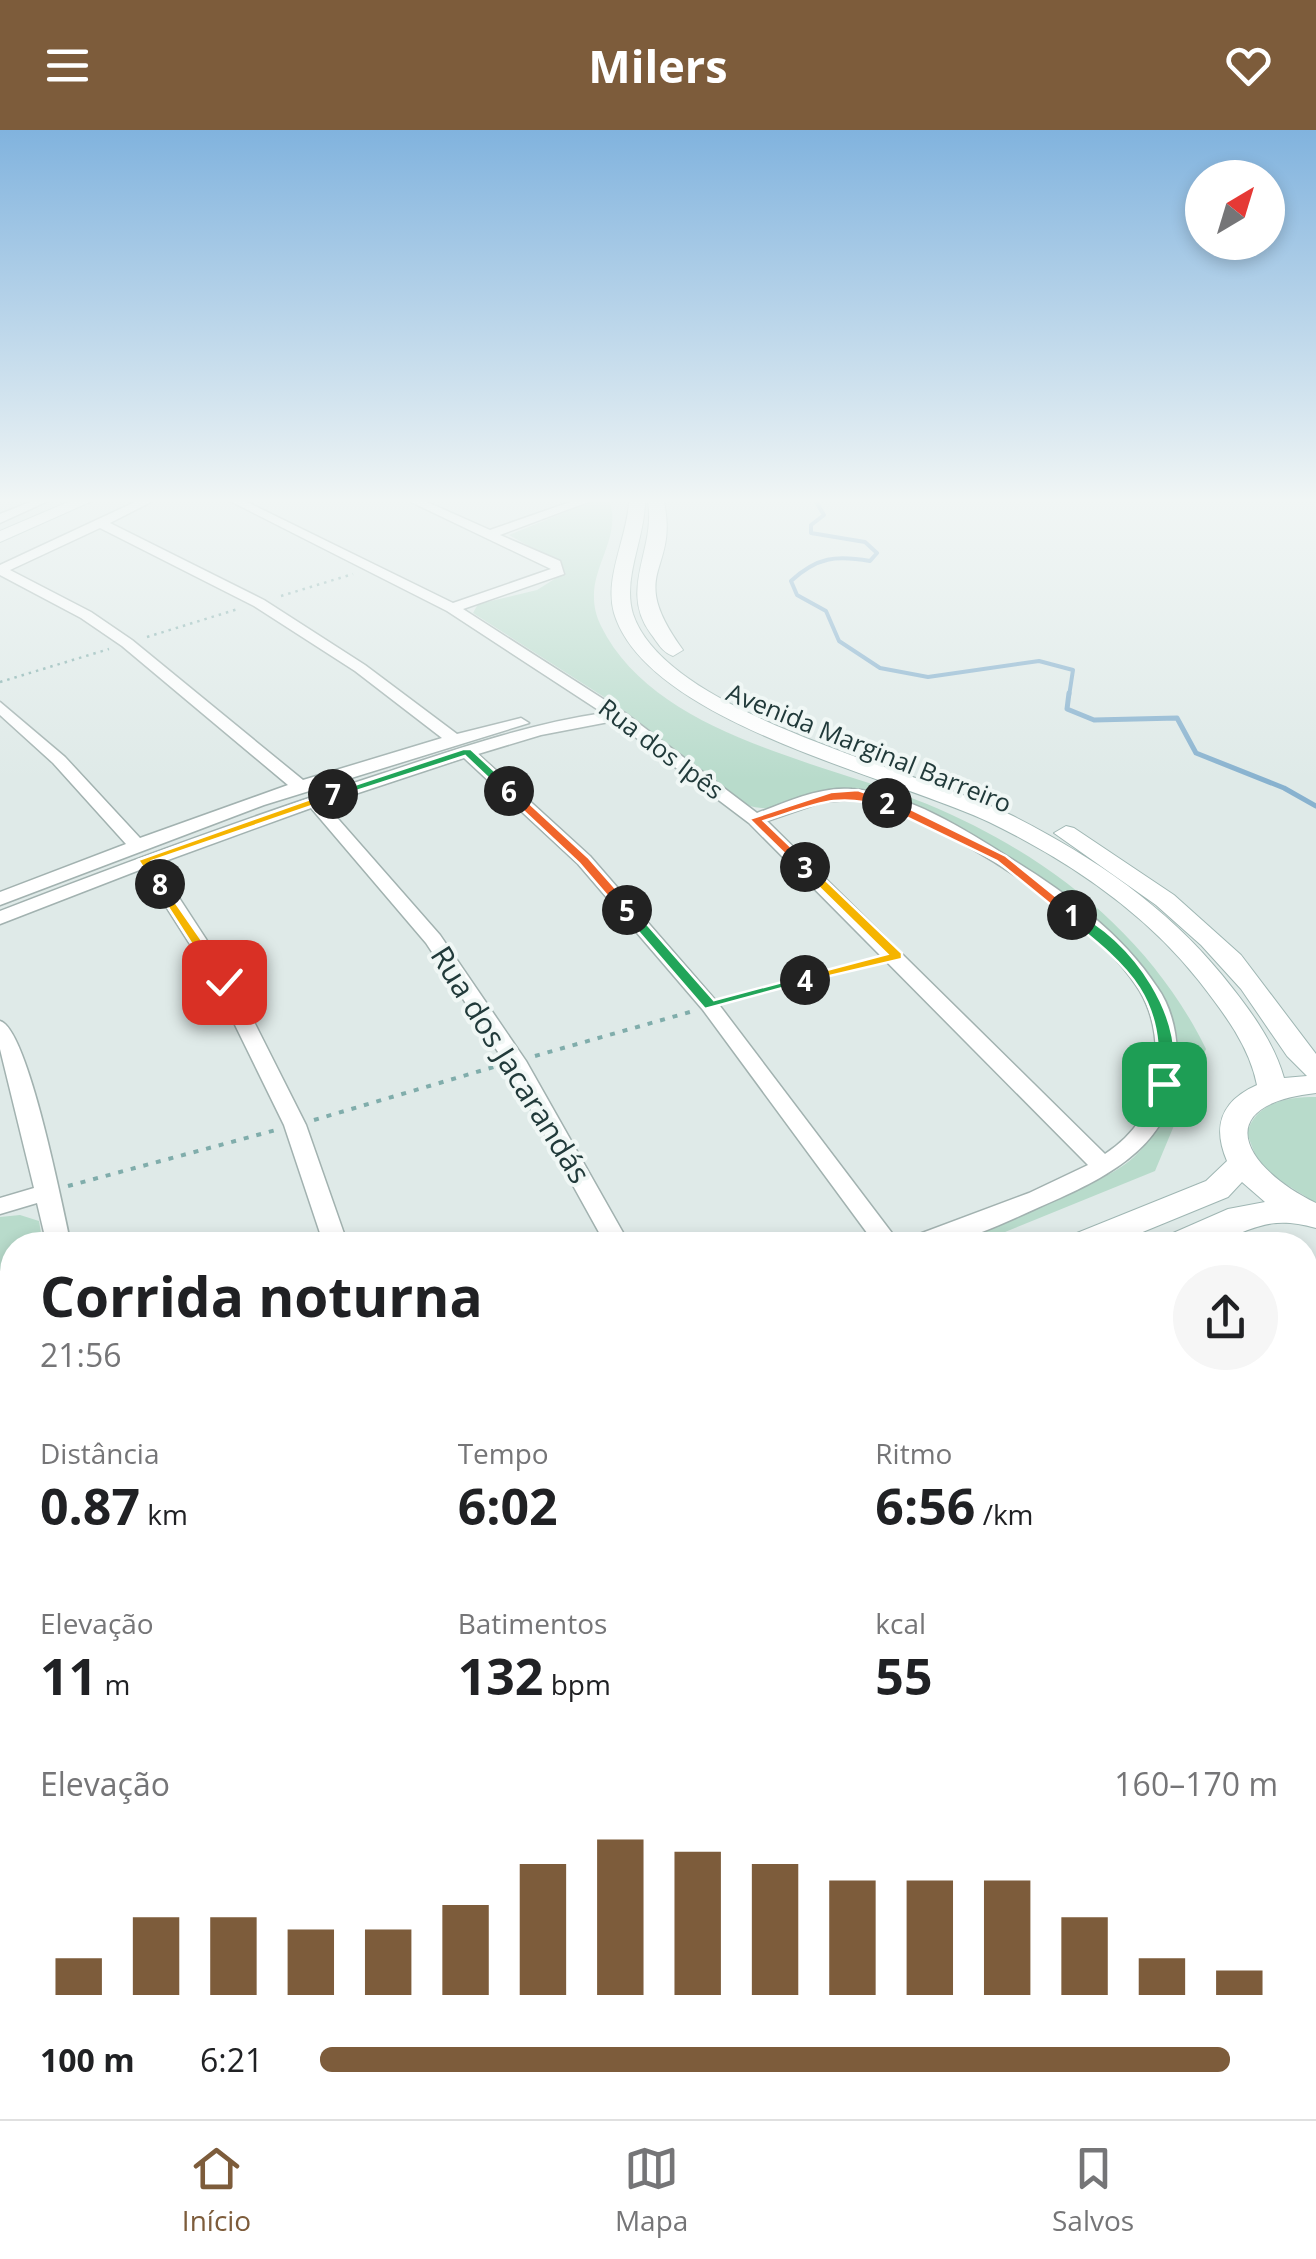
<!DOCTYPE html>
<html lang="pt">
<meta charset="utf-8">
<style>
body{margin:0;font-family:"Open Sans",sans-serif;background:#f6f6f6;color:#202124;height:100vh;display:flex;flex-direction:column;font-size:38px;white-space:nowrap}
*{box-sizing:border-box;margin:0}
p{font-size:32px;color:#757577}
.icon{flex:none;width:55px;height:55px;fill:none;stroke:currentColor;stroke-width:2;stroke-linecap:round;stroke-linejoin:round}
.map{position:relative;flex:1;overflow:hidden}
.side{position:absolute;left:0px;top:1102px;width:1318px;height:888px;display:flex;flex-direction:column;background:#fff;border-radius:40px 40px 0 0;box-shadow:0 5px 15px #0003}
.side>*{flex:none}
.needle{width:65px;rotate:38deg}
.controls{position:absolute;left:1185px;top:30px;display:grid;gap:20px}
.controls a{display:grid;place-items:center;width:100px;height:100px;border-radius:50%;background:#fff;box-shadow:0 5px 15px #0003;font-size:50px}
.pin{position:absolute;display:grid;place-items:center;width:85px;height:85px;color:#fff;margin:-42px;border-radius:20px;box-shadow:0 5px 15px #0006}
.km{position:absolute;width:50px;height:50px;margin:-25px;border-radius:50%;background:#222;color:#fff;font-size:28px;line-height:50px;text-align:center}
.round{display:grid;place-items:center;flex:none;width:105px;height:105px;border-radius:52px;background:#f6f6f6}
.headline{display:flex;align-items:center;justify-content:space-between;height:170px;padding:0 40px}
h1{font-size:55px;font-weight:700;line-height:75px}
.stats{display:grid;grid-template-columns:repeat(3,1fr);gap:15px;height:170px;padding:10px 40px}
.stats div{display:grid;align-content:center}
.stats b{font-size:50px;font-weight:700}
.stats small{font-size:28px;font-weight:400}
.stats p{font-size:28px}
.chart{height:280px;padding:20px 40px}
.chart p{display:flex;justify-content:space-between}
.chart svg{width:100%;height:180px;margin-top:10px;stroke:#7d5c3b;stroke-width:6}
ul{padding:0 40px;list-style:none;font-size:32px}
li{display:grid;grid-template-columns:160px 120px 1fr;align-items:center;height:75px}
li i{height:25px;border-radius:12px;background:#7d5c3b}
header{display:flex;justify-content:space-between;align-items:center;height:130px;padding:0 40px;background:#7d5c3b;color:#fff;font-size:45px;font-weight:700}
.tab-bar{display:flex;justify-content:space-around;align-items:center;height:140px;border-top:2px solid #e0e0e0;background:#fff;font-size:28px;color:#757577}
.tab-bar a{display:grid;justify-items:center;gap:5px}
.tab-bar .on{color:#7d5c3b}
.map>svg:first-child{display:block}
</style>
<header><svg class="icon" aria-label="menu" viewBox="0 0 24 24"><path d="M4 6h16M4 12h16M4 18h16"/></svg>Milers<svg class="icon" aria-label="heart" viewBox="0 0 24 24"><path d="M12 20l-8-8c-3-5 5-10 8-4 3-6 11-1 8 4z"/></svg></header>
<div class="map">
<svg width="1316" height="1989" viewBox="0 0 1316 1989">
<rect width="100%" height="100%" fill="#dfeae8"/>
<g fill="#b8dbcb">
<path d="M590,372H610C623,417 577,446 601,496C655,606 825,632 927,674C1045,723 1149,803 1206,919L1155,1041L973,1115H934C984,1095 1098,1060 1134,1027C1150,1013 1156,993 1164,974C1171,957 1178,935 1178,916C1178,843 1023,734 965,701C937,686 903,675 873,664C839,652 787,689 747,675L604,567L473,483L478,474L537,460L564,443L561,434L509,405Z"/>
<path d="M1316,967V1073L1260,1038L1247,1003C1256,972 1287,967 1316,967Z"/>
<path d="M20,1085L39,1091L43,1115H12V1280L0,1247V1087Z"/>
<path d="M12,1442V1534L0,1539V1444Z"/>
<path d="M12,1629V1707L0,1712V1635Z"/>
<path d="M427,1978H711L714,1989H429Z"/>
<path d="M762,1978H867L872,1989H765Z"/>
<path d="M981,1978H1246L1252,1989H987Z"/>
</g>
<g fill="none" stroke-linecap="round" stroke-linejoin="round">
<path stroke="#88b2cf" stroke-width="4" d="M816,372L824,385L811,395V403L865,412L877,423L870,431C836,425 817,427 791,451L797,465L826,481L839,511L880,538L928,547L1039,531L1073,540L1069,566"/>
<path stroke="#88b2cf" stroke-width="5" d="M1069,563L1067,579L1094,590L1177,588L1196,623L1284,658L1316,676"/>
<g stroke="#a2b2b0" stroke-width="16">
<path id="lane-far1" d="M0,1353L12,1365"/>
</g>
<g stroke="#a2b2b0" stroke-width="20">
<path id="lane" d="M740,1978L743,1989"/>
</g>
<g stroke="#a2b2b0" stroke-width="3">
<g id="street">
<path d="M30,372H46L0,393V384Z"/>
<path d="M135,372H151L110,393L264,470L365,535L457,604L521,588L529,593L264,675L0,775V762L126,714L53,633L0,585V572L65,627L140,708L288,655L122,516L81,488L0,445V435ZM100,398L254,476L355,541L442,608L303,650L132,510L91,482L10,440Z"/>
<path d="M232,372H247L453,473L551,439L411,372H427L490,400L570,372H588L500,405L560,431L564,444L463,479L625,583L757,683C787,672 820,656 852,659C908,663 964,699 1010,728C1064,761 1122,803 1157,857C1170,875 1176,899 1177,921C1181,1003 1126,1038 1060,1068C1023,1084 980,1106 941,1115C929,1117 915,1115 903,1115L906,1109L1029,1063L1088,1035L749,693L614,591L541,605L478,624L590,726L717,872L901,1115H876L703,880L578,734L464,628L325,674L440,805L526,931L630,1115H606L504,931L426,813L311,678L157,734L234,852L306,995L348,1115H324L284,995L214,852L142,739L0,794V781C126,732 252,686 381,644C454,620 528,594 603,583L447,481ZM858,669C945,692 1092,783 1140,861C1154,885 1158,915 1155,943C1152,979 1135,1004 1105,1024L767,691L822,672Z"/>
<path d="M0,891C28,898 63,1080 71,1115H47L37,1073L0,1084V1068L34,1058L0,919Z"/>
<path d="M1305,1158L1316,1160V1178L1305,1176Z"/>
<path d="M12,1414V1440L0,1442V1416Z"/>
<path d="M12,1714V1748L0,1751V1717Z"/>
<path d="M1305,1976L1310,1989H1269L1265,1978Z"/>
<path d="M390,1978H428L431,1989H393Z"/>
<path d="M880,1978H918L922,1989H884Z"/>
<path d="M940,1978H979L983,1989H944Z"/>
</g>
</g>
<g stroke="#9fb6b3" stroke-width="2">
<g id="secondary">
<path d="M68,372H90L0,412V401Z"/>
<path d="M629,372H645C645,408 622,448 633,484C667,586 921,640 1013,686C1092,726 1166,776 1222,845C1247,876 1273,909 1284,948L1307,946L1287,926L1241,859L1201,815L1156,775L1054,703L1066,696L1074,698L1174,765L1241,825L1316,924V963C1207,975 1244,1038 1316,1073V1098C1266,1084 1254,1101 1208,1114C1194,1118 1175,1115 1160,1115L1164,1107L1228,1079L1265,1072L1242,1052L1228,1067L1111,1115H1063L1067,1107L1206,1051L1227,1031C1212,996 1221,971 1257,955C1249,915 1223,882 1199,851C1144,781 1067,730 989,692C894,647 647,593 614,483C604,448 627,408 629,372Z"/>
<path d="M648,372H664C679,444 625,440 683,520L673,526C662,522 658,513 651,504C618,459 656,420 648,372Z"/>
<path d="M12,1534V1575L0,1580V1539Z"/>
<path d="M12,1591V1634L0,1639V1596Z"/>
</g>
</g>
<g stroke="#80adab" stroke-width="2.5" stroke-dasharray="2.5 5" stroke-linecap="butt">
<path d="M281,466L353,444"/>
<path d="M147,507L238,479"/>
<path d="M0,552L109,519"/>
</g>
<g stroke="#80adab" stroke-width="4" stroke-dasharray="5 8" stroke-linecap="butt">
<path d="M728,871L873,832"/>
<path d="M535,926L690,882"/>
<path d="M314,990L497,936"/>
<path d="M68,1056L276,1000"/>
</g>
<use href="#lane-far1" stroke="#fff" stroke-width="14"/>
<use href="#lane" stroke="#fff" stroke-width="18"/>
<use href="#street" fill="#fff" fill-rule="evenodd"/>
<use href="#secondary" fill="#fff" fill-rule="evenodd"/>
</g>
<linearGradient id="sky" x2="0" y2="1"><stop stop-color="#81b3de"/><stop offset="0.57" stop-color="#f1f6f5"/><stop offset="1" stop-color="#f1f6f5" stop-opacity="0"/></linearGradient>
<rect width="1316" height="650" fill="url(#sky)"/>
<path fill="#22a559" stroke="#fff" stroke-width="2.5" d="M1072,781C1131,805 1193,894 1170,958L1157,954C1165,868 1131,839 1067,788Z"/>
<path fill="#f0652b" stroke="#fff" stroke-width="2.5" d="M883,670H892L1006,726L1079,785L1067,788L997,731L883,676Z"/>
<path fill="#f0652b" stroke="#fff" stroke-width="2.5" d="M858,660L894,673L887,677C834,662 815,675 764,691L810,735V740H801L749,689L831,662Z"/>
<path fill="#f5b400" stroke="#fff" stroke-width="2.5" d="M801,735H810L902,823V829L800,853V847L887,824L801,740Z"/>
<path fill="#22a559" stroke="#fff" stroke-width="2.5" d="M622,777H632L714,870L805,846L812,850L705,879L622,783Z"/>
<path fill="#f0652b" stroke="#fff" stroke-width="2.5" d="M504,658H513L588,727L632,777V783H622L579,733L504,663Z"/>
<path fill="#22a559" stroke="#fff" stroke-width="2.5" d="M463,619H471L513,658V663H504L465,626L338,667L327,664Z"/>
<path fill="#f5b400" stroke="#fff" stroke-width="2.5" d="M333,661L338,667L152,731L165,756H155L138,730Z"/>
<path fill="#f5b400" stroke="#fff" stroke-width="2.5" d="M160,750L231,852L229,855L216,852L153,754Z"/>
<g text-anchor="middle" stroke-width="8" stroke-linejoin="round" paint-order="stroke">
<g font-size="25" fill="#213a3a" stroke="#f0f7f5">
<text transform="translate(869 618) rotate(22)" y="9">Avenida Marginal Barreiro</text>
<text transform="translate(661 619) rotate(37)" y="9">Rua dos Ipês</text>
</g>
<g font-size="30" fill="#213a3a" stroke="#f0f7f5">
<text transform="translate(510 935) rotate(58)" y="10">Rua dos Jacarandás</text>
</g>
</g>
</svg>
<div class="controls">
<a><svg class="needle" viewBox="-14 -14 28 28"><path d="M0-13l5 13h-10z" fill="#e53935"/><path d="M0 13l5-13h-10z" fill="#757577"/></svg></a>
</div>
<div class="pin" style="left:1164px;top:954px;background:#1e9e55"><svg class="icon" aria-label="arrive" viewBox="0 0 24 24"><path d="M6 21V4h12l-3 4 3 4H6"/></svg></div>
<div class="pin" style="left:224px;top:852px;background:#d93025"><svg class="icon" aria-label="check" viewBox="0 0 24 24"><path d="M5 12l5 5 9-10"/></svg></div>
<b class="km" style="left:1072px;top:785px">1</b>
<b class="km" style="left:887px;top:673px">2</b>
<b class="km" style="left:805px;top:737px">3</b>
<b class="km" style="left:805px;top:850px">4</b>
<b class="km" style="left:627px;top:780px">5</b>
<b class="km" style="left:509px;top:661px">6</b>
<b class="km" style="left:333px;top:664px">7</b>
<b class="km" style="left:160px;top:754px">8</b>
<section class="side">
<div class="headline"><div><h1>Corrida noturna</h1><p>21:56</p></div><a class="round"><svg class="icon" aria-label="share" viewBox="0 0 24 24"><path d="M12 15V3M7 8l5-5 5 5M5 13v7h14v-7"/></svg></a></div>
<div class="stats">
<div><p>Distância</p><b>0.87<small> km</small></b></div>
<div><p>Tempo</p><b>6:02</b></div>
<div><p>Ritmo</p><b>6:56<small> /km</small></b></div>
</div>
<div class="stats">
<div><p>Elevação</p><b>11<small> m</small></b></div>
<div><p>Batimentos</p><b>132<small> bpm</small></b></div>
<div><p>kcal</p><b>55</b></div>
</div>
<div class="chart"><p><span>Elevação</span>160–170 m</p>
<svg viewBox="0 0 160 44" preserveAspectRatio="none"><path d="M5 44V35M15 44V25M25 44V25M35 44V28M45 44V28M55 44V22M65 44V12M75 44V6M85 44V9M95 44V12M105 44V16M115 44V16M125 44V16M135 44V25M145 44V35M155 44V38"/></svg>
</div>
<ul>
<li><b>100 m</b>6:21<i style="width:95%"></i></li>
</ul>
</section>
</div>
<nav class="tab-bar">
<a class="on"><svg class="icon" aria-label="home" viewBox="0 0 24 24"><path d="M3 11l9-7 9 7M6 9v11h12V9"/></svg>Início</a>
<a><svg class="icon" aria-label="map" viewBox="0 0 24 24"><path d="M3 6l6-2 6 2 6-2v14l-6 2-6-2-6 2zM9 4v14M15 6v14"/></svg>Mapa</a>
<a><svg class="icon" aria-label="saved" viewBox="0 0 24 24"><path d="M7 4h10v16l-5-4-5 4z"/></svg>Salvos</a>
</nav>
